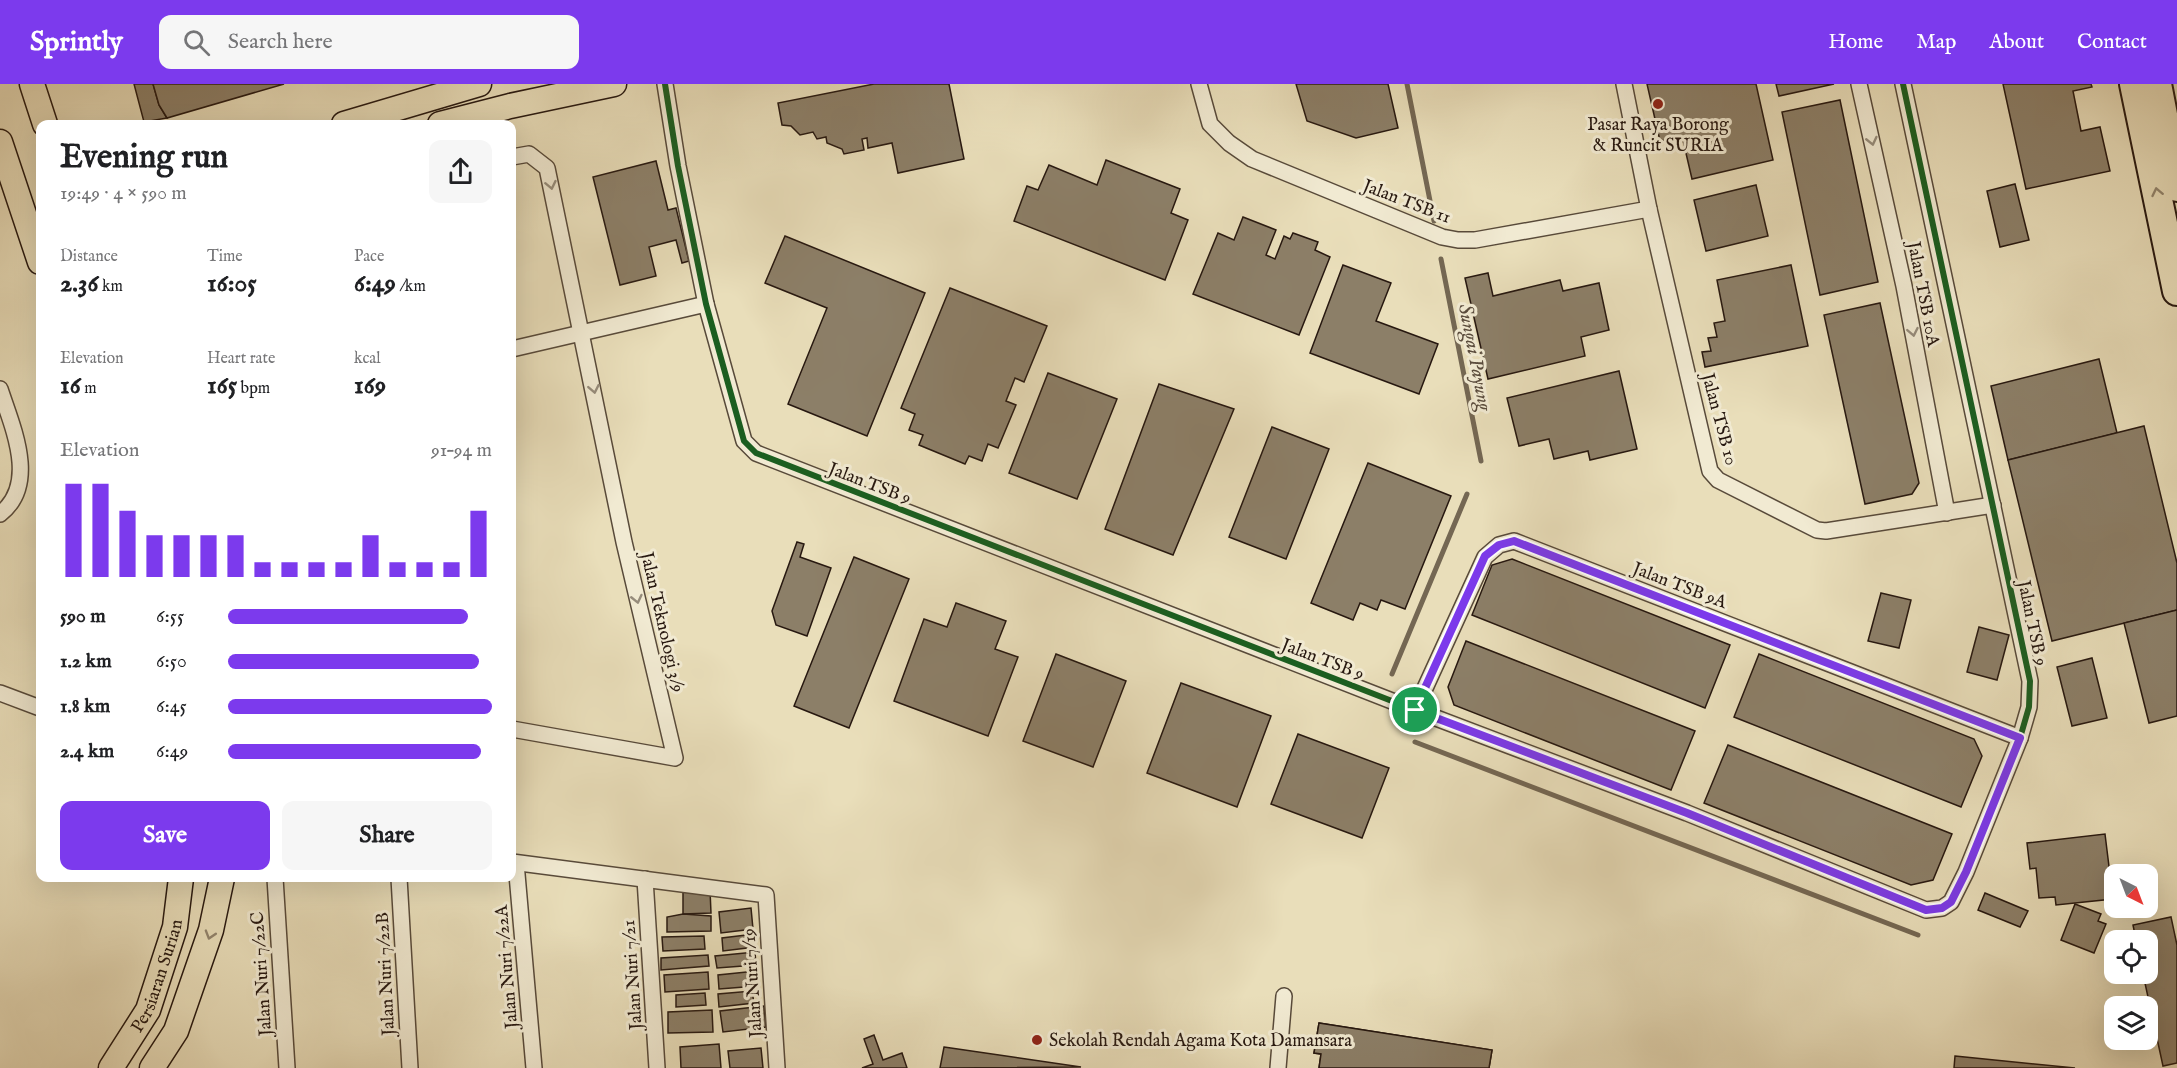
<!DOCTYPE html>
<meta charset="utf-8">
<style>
body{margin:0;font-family:"IM FELL English",serif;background:#f6f6f6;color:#202124;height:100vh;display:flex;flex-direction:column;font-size:22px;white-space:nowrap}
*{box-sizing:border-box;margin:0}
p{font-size:20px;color:#757577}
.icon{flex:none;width:33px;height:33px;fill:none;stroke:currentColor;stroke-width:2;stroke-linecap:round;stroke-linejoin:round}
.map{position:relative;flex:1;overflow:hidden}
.panel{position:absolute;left:36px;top:36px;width:480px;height:762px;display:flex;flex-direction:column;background:#fff;border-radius:12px;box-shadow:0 6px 24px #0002}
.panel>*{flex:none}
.needle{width:39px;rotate:138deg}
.tools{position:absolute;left:2104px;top:780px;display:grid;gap:12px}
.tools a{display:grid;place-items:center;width:54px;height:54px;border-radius:12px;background:#fff;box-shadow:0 6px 24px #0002;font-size:30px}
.pin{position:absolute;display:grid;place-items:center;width:51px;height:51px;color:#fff;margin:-26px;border:3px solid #fff;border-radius:50%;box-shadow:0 2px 6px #0007}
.round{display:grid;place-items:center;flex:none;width:63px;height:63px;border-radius:12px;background:#f6f6f6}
.overview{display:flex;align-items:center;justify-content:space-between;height:102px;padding:0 24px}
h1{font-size:33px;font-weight:700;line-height:45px}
.figures{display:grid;grid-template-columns:repeat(3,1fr);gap:9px;height:102px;padding:6px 24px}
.figures div{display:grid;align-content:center}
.figures b{font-size:26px;font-weight:700}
.figures small{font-size:16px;font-weight:400}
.figures p{font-size:16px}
.chart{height:168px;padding:12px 24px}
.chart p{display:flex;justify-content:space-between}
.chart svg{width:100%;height:108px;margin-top:6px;stroke:#7c3aed;stroke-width:6}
.primary-button{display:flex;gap:12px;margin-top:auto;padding:12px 24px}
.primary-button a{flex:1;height:69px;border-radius:12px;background:#7c3aed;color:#fff;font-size:24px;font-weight:700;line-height:69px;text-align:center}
.primary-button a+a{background:#f6f6f6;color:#202124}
ul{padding:0 24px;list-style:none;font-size:20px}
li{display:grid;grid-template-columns:96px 72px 1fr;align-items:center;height:45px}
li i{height:15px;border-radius:8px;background:#7c3aed}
header{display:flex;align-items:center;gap:36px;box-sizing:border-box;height:84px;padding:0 30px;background:#7c3aed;color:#fff}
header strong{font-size:28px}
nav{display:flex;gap:33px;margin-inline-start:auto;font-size:21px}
.search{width:420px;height:54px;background:#f6f6f6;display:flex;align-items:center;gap:15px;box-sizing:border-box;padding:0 21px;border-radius:12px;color:#757577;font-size:22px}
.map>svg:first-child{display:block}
</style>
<header>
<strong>Sprintly</strong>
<div class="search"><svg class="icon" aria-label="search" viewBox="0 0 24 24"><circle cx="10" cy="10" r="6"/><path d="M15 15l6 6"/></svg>Search here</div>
<nav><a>Home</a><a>Map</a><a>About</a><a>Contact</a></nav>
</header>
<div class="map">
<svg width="2177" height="984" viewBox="0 0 2177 984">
<rect width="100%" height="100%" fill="#e9deba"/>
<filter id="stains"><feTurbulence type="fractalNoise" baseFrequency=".00333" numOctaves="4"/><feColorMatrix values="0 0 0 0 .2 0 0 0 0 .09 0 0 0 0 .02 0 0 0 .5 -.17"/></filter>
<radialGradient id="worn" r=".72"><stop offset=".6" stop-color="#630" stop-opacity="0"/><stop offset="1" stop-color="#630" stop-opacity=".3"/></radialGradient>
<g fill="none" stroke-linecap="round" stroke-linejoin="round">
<g stroke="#746753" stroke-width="5">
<path d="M1407,0L1434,137"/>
<path d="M1441,175L1481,377"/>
<path d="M1392,590L1467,410"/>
<path d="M1415,658L1918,851"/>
</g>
</g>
<g fill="#8c7f68" stroke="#271810" stroke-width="1.5">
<path d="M134,0H153L159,21L167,34L144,38Z"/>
<path d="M153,0H284L167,34L159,21Z"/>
<path d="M874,0H949L964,75L898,89L892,59L868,64L867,54L862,55L864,66L844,70L842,65L827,59L826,53L817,55L813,48L800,51L791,42L782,41L778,19Z"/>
<path d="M1296,0H1388L1398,44L1356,54L1307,37Z"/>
<path d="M1647,0H1756L1773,76L1692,95L1682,52L1660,57Z"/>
<path d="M1776,0H1834L1779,12Z"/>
<path d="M2003,0H2091L2092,3L2073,7L2081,47L2100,43L2110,87L2026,105Z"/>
<path d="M1840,16L1878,198L1820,211L1782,28Z"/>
<path d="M1106,76L1180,105L1171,129L1188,136L1165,196L1014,137L1027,102L1038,106L1049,81L1097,101Z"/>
<path d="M656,77L668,126L676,124L689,177L682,179L676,156L649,163L656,192L620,201L593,93Z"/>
<path d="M2015,100L2029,156L2000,163L1987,107Z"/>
<path d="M1756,101L1768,152L1706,167L1694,116Z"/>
<path d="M1243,133L1276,146L1266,171L1275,175L1284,152L1290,155L1293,149L1318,158L1315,166L1330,173L1299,251L1193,210L1218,149L1234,156Z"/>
<path d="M785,152L925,209L867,352L788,320L827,224L765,199Z"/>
<path d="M1343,181L1391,199L1376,237L1438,260L1419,310L1310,269Z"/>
<path d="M1791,181L1808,262L1705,283L1702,268L1711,267L1708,254L1717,253L1714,239L1725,237L1717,196Z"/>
<path d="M1488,189L1493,212L1560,196L1563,207L1599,199L1609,246L1581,253L1585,272L1488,295L1465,194Z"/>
<path d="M950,204L1047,242L1024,298L1015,294L1006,317L1016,321L998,364L988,360L982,377L969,372L965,380L919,361L923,351L909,346L915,330L901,324Z"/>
<path d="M1880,219L1919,399L1912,410L1865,420L1824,231Z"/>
<path d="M2099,275L2117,349L2008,376L1991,302Z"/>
<path d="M1619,287L1637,365L1590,376L1588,367L1554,375L1549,355L1519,362L1507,314Z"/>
<path d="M1048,289L1117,315L1077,415L1009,389Z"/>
<path d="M1159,300L1234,325L1173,471L1105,445Z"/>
<path d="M2144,342L2177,479V526L2052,557L2008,376Z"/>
<path d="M1272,343L1329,365L1286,475L1229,453Z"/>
<path d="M1368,379L1451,412L1405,525L1381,516L1377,526L1360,519L1353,536L1311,519Z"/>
<path d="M797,458L804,460L800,473L831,484L807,552L776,541L772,527Z"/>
<path d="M854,473L909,495L849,644L794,622Z"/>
<path d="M1512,475L1730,561L1705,624L1472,531L1492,481Z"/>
<path d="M1881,509L1911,516L1899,564L1868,557Z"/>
<path d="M956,519L1006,537L995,565L1018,573L988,652L894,617L924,535L947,543Z"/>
<path d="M2177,526V632L2149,639L2124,539Z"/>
<path d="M1979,543L2009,551L1997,596L1967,588Z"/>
<path d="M1466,557L1695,647L1671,706L1454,621L1448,603Z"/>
<path d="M1056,570L1126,597L1093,683L1023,657Z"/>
<path d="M1759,570L1974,655L1982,672L1961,723L1734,633Z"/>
<path d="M2092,574L2107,634L2072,642L2057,583Z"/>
<path d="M1181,599L1271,632L1237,723L1147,689Z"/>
<path d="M1298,650L1389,684L1362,754L1271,720Z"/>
<path d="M1728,661L1952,750L1933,796L1911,801L1704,719Z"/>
<path d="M2105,750L2113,815L2056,821L2055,813L2039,814L2036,784L2030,785L2027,759Z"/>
<path d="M710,806L711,829L683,830V807Z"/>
<path d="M1985,809L2028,827L2020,843L1978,826Z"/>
<path d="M2075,820L2101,830L2098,837L2106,840L2094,869L2061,856Z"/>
<path d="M751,824L753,845L721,849L719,828Z"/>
<path d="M683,830L711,832V847L667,848V833Z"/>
<path d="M2171,833L2177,861V979L2163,982L2143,890H2148V856H2136L2133,841Z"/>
<path d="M754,850L755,863L723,867L722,854Z"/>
<path d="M704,852L705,865L663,867L662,853Z"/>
<path d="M755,868L756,881L717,884L715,872Z"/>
<path d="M708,871L709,882L661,886V874Z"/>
<path d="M756,887L757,902L719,905L718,891Z"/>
<path d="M708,888L709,905L665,908L664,891Z"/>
<path d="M752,907L754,919L719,923L718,910Z"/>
<path d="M705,909L706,921L676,923V911Z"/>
<path d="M764,922L766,943L723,948L720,927Z"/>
<path d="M712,926L713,948L668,949V928Z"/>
<path d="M1319,939L1492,966L1489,984H1396L1333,974L1331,984H1319L1321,970L1314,969Z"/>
<path d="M1319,939L1492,966L1489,984H1319L1321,970L1314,969Z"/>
<path d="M874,951L883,976L902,969L907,984H862L873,980L864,955Z"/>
<path d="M719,960L721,984H681L680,963Z"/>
<path d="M944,963L1081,983L940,984Z"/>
<path d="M761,964L763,984H730L728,967Z"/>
<path d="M1955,972L2075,984H1954Z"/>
</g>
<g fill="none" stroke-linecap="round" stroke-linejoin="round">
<g stroke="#584a3a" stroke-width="18">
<g id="street">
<path d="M665,0L678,82L706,220L744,357L756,369L1415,626L1687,729L1926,826L1942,824L1951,818L1966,788L2020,654L2029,623L2030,597L1903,0"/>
<path d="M1199,0L1210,40L1229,59L1252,75L1442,153L1458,156H1475L1649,125"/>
<path d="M1624,0L1649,125L1710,387L1718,396L1817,446L1826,447L1993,421"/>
<path d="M1859,0L1904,202L1947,429"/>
<path d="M512,73L529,70L547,84L624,458L675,674L512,645"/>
<path d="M512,265L706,220"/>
<path d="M0,305C12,342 39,400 0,430"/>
<path d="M0,609L40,624"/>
<path d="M1415,626L1485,473L1499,461L1514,457L2020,654"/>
<path d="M512,778L766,811L777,984"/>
<path d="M516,779L534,984"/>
<path d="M275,794L287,984"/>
<path d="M399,794L410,984"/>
<path d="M645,795L657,984"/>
<path d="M1278,984L1284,912"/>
</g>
</g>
<g stroke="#271810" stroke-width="27">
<g id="primary">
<path d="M32,0L45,40"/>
<path d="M344,40L479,0"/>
<path d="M440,40L510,22L614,0"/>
<path d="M0,58L40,178"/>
<path id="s1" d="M111,984L148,926L175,843L181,794"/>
<path d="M152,984L176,947L211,846L222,794"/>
</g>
</g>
<g stroke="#271810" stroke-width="32">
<g id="highway">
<path d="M2134,0L2177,207"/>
<path d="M2157,0L2177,103"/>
</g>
</g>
<use href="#street" stroke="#f1ead2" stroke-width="15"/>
<use href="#primary" stroke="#e9deba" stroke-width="24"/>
<use href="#highway" stroke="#e9deba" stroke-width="28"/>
<g stroke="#f1ead2" stroke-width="10">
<path id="cycleway" d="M665,0L678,82L706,220L744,357L756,369L1415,626L1687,729L1926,826L1942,824L1951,818L1966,788L2020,654L2029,623L2030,597L1903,0"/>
</g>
<use href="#cycleway" stroke="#1b5e20" stroke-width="6"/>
</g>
<defs><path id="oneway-chevron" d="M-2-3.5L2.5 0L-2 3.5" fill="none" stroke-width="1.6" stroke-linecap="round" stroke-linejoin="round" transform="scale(1.5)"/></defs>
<g stroke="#968c7b">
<use href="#oneway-chevron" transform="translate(1872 57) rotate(77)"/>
<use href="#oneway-chevron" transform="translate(551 101) rotate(78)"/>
<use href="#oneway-chevron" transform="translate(1913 248) rotate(79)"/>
<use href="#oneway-chevron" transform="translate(594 305) rotate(79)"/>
<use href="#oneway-chevron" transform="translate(637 515) rotate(77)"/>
</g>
<g stroke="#92856e">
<use href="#oneway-chevron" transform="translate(2157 108) rotate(-102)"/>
<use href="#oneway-chevron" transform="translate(210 851) rotate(107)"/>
</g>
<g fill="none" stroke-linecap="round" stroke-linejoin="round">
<g stroke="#fff" stroke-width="12">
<path id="route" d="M1514,457L2020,654L1966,788L1951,818L1942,824L1926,826L1687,729L1415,626L1485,472L1499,461Z"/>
</g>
<use href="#route" stroke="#7c3aed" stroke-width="8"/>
</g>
<g fill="#8f2418" stroke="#f1ead2" stroke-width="2">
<circle cx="1658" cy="20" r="6"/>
<circle cx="1037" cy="956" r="6"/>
</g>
<g text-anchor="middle" stroke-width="6" stroke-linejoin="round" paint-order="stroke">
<g font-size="18" fill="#271810" stroke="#f1ead2">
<text x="1658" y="46">Pasar Raya Borong<tspan x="1658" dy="21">&amp; Runcit SURIA</tspan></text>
<text x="1049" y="962" text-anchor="start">Sekolah Rendah Agama Kota Damansara</text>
</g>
<g font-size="18" fill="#271810" stroke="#f1ead2">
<text transform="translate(1407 117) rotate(21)" y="6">Jalan TSB 11</text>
<text transform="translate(1924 210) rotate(79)" y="6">Jalan TSB 10A</text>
<text transform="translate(1720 335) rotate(75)" y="6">Jalan TSB 10</text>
<text transform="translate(870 399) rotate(21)" y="6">Jalan TSB 9</text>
<text transform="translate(1680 501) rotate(21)" y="6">Jalan TSB 9A</text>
<text transform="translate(663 538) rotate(77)" y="6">Jalan Teknologi 3/9</text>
<text transform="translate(2033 539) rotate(78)" y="6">Jalan TSB 9</text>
<text transform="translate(1323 575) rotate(21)" y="6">Jalan TSB 9</text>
<text transform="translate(506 883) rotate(-95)" y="6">Jalan Nuri 7/22A</text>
<text transform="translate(261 890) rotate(-94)" y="6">Jalan Nuri 7/22C</text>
<text transform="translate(385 890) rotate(-93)" y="6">Jalan Nuri 7/22B</text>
<text dy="6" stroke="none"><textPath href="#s1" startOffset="104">Persiaran Surian</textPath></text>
<text transform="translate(632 891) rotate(-94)" y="6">Jalan Nuri 7/21</text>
<text transform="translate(752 899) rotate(-94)" y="6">Jalan Nuri 7/19</text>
</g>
<g font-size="20" font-style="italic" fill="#5a4c3d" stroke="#f1ead2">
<text transform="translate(1476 273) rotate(79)" y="7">Sungai Payung</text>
</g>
</g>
<rect width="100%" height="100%" filter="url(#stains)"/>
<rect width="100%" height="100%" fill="url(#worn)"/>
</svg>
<div class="tools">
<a><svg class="needle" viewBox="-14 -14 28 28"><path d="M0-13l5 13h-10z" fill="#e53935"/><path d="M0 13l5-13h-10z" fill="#757577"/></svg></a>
<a><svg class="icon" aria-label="locate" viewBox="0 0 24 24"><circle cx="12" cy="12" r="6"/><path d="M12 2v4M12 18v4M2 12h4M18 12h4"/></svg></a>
<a><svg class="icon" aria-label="layers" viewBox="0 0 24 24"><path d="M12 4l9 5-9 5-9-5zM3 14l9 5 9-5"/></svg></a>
</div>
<div class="pin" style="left:1415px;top:626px;background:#1e9e55"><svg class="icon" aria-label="arrive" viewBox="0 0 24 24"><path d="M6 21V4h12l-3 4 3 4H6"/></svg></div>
<section class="panel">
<div class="overview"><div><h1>Evening run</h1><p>19:49 · 4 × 590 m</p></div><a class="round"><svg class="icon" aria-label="share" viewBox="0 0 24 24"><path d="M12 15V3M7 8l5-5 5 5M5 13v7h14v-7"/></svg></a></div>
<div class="figures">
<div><p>Distance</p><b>2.36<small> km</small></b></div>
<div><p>Time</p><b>16:05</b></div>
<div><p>Pace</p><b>6:49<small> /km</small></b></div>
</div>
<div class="figures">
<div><p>Elevation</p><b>16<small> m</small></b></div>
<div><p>Heart rate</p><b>165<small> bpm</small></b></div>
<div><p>kcal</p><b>169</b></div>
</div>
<div class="chart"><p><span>Elevation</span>91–94 m</p>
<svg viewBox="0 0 160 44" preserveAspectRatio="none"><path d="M5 44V6M15 44V6M25 44V17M35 44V27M45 44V27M55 44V27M65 44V27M75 44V38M85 44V38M95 44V38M105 44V38M115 44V27M125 44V38M135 44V38M145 44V38M155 44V17"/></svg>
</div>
<ul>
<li><b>590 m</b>6:55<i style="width:91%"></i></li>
<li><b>1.2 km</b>6:50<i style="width:95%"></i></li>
<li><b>1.8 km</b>6:45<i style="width:100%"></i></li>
<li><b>2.4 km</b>6:49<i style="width:96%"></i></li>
</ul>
<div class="primary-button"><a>Save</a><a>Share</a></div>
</section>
</div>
